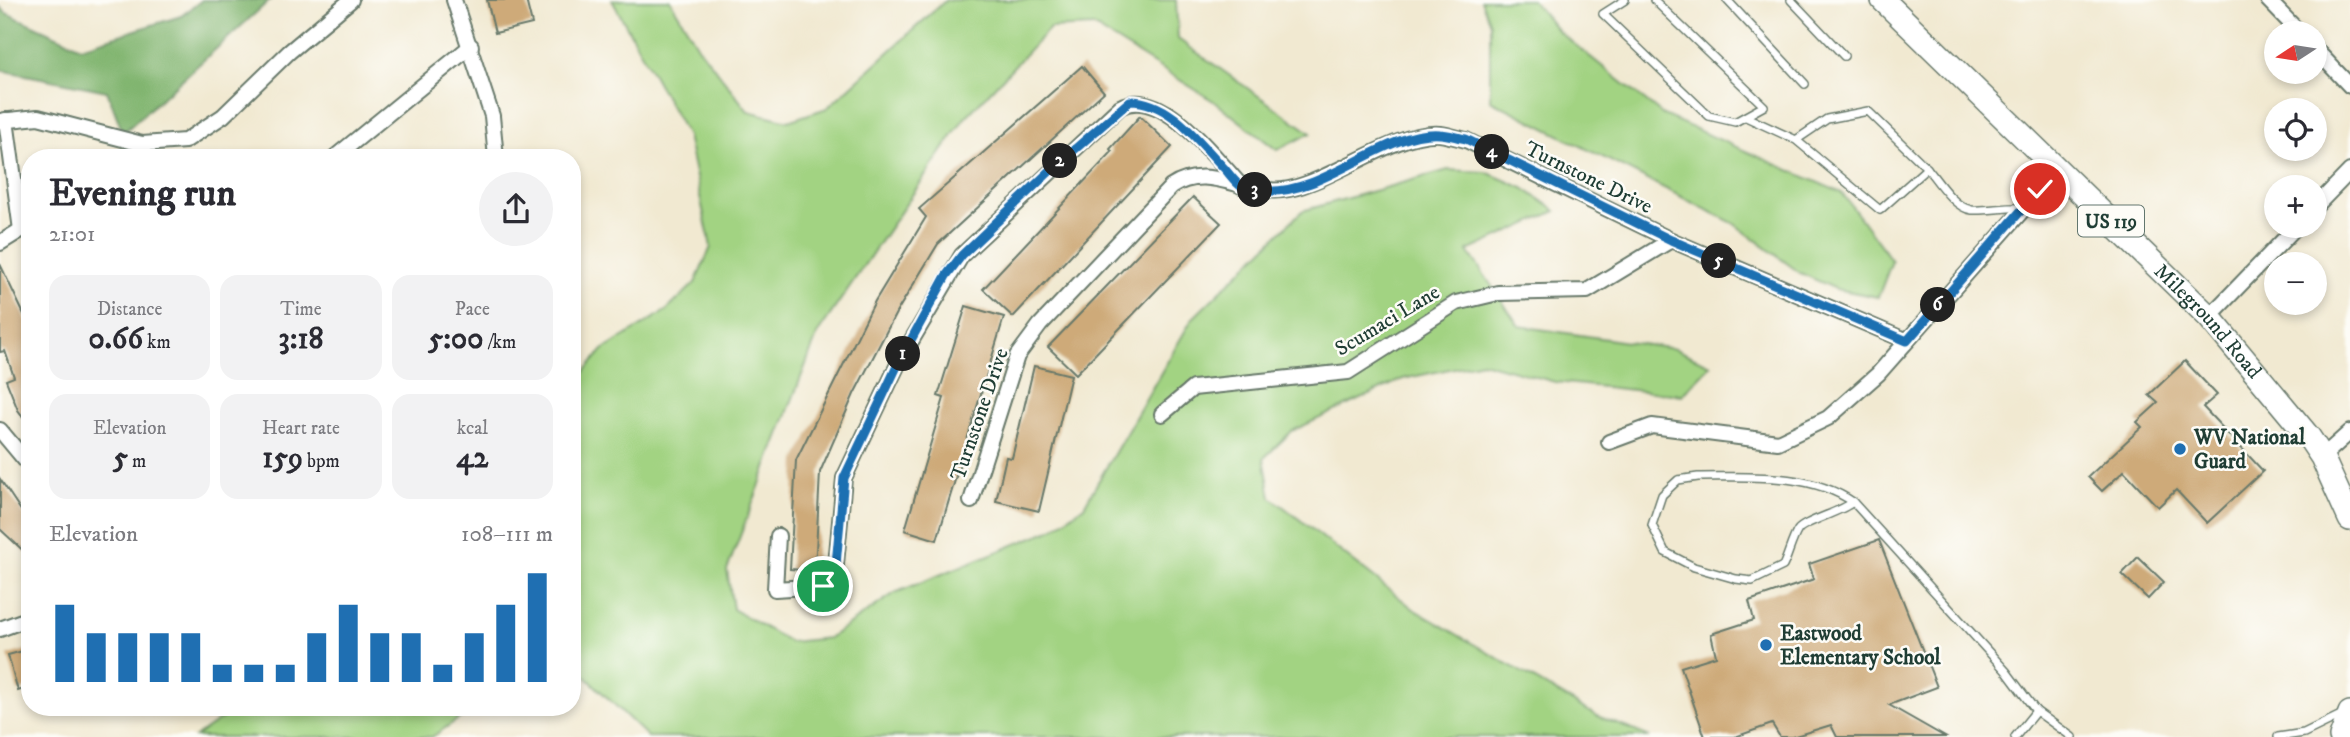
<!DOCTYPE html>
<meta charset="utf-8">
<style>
body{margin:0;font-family:"IM FELL DW Pica",serif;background:#f2f2f3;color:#2b2b33;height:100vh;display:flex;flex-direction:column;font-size:26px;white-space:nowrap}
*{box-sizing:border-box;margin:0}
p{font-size:23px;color:#7c7c81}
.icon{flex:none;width:38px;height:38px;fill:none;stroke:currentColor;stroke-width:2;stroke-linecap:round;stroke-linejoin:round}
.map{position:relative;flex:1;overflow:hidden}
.drawer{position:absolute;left:21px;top:149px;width:560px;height:567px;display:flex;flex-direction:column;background:#fff;border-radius:28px;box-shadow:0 4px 10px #0003}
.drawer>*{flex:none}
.needle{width:46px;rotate:258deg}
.buttons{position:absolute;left:2264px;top:21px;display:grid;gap:14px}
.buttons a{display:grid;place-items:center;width:63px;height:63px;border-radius:50%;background:#fff;box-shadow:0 4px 10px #0003;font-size:35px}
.pin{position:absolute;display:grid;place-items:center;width:60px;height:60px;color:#fff;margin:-30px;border:4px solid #fff;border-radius:50%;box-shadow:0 2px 7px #0007}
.km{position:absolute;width:35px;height:35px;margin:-18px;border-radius:50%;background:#222;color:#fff;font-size:19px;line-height:35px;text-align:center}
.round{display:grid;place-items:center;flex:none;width:74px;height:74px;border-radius:37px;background:#f2f2f3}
.overview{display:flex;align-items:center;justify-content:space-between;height:119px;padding:0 28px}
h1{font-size:38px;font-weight:700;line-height:52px}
.figures{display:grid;grid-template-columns:repeat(3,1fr);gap:10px;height:119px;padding:7px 28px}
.figures div{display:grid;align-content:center;border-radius:18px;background:#f2f2f3;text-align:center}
.figures b{font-size:30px;font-weight:700}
.figures small{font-size:19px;font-weight:400}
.figures p{font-size:19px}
.chart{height:196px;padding:14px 28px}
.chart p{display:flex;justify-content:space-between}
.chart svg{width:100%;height:126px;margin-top:7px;stroke:#1f6fb2;stroke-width:6}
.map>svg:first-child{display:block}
</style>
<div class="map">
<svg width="2350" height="737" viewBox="0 0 2350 737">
<rect width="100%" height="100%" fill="#fdfcf7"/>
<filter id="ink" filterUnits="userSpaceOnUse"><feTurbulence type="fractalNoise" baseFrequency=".0143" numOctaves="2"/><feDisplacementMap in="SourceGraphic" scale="14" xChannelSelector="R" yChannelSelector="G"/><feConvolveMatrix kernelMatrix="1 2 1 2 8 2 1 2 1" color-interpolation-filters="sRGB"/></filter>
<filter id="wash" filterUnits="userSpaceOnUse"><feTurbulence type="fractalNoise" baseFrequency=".00686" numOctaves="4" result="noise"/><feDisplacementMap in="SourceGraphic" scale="28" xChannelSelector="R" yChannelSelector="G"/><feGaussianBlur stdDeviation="1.57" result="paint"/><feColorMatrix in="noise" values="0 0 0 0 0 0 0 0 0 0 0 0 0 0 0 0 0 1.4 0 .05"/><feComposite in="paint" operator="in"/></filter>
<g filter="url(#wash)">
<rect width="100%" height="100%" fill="#f1e9d1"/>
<g fill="#a2d382" stroke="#60885b" stroke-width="2">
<path d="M612,0H670L699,48L748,111L788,121L827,108L946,0H1176L1178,39L1311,133L1277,150L1215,102L1093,26L1050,28L964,119L818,333L727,570L733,609L790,642L829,638L895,593L1053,529L1084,506L1192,319L1302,211L1448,170L1486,172L1523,188L1556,211L1468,251L1519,326L1675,349L1711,365L1682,395L1555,382L1482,362L1403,379L1292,431L1264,458L1271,497L1415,610L1597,716L1650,737H648L585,676H572V386L603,350L667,310L695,283L711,247L687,136Z"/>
<path d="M1481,0H1532L1558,31L1663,115L1842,193L1892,261L1878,297L1836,289L1800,273L1733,223L1490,100V24Z"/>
<path d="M238,707H476L432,737H195Z"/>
</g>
<path fill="#81b570" stroke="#507952" stroke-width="2" d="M202,0H270L123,133L107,91L0,70V7L6,13L81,47L181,16Z"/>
<g id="blocks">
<g fill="#ceaa79">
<path d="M487,0H526L532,24L495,33Z"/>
<path d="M1082,66L1104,92L938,244L896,313L854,394L820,472L815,571L790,569L796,460L875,301L926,217L919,209Z"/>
<path d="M1140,116L1172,147L1013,317L983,289L1112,152L1110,149Z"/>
<path d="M1193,197L1221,223L1076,374L1048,347Z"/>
<path d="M0,264L30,327V426L18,410L6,380L14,377L5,351L0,352Z"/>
<path d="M966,306L1004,317L937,540L905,530L944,398L938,396Z"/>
<path d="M2185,361L2217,395L2203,407L2263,471L2207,523L2176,490L2158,507L2124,471L2102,491L2088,477L2142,427L2137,422L2158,403L2149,395Z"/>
<path d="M1034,366L1071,375L1039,511L996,501L1006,457L1012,458Z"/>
<path d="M0,479L24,515L30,509V557L0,529Z"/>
<path d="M1879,540L1937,687L1889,705L1945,737H1837L1831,725L1792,737H1780L1772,724L1735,737H1705L1681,667L1716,656L1711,634L1754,620L1749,601L1814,579L1809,564Z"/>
<path d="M2138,557L2164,582L2148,599L2122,574Z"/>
<path d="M30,649V687L18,691L8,655Z"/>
</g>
</g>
</g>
<g filter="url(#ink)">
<use href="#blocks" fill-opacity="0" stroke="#68796b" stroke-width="2"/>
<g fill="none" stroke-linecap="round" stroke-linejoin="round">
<g stroke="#68796b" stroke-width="10">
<g id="lane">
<path d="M1625,0L1603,14L1709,116L1735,122L1764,106L1654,0"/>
<path d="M1727,0L1805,84"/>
<path d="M1791,0L1844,56"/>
<path d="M1746,117L1796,140L1827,119L1868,111L1927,168L1880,210L1796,140"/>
<path d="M1927,168C1937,180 1954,208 1972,210C1985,211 2007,207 2023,208"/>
<path d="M1698,477C1749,477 1810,472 1853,502C1841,512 1803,522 1798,530C1792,539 1788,556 1783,566L1752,581L1736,579L1694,567L1665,552L1652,525L1662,495L1678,480Z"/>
<path d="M1853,502L2006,671L2036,711L2072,737"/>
<path d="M2015,737L2036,711"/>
<path d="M2278,737L2304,733L2343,714"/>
</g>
</g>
<g stroke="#68796b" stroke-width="18">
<g id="street">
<path d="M454,0L492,116L496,158"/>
<path d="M2268,0L2300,33"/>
<path d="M2315,49L2350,86"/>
<path d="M6,120L21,230"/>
<path d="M0,121L38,117L142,144L185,141L223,116L289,52L351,0"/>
<path d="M334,158L471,46"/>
<path d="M2315,207L2350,171"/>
<path d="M0,243L21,230"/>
<path d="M2209,317L2297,226"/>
<path d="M1162,414L1193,388L1348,372L1456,303L1498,293L1587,291L1671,240"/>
<path d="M0,430L30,466"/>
<path d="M1609,442L1652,426L1778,442L1828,418L1878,374L2058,170"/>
<path d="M2322,457L2350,432"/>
<path d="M971,501L1017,356L1040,325L1171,187C1210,161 1246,198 1289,189C1336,179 1396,131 1440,134C1448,135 1458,138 1466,140L1671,240L1907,341"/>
<path d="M778,536L775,589L823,586L835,575L844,478L900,360L962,255L1120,107C1161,84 1216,159 1241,186"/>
<path d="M0,629L30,618"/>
</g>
</g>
<g stroke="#68796b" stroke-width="26">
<g id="primary">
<path id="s1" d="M1883,0L2209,317L2308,436L2322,457L2350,519"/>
<path d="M2341,737L2350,713"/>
</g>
</g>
<use href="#lane" stroke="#fff" stroke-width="7"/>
<use href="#street" stroke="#fff" stroke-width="14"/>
<use href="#primary" stroke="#fff" stroke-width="23"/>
</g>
</g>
<g fill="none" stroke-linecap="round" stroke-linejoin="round" filter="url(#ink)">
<g stroke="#fff" stroke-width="14">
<path id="route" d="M823,586L831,582L835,575L844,478L900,360L946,276L962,255L1050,171L1130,101C1170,101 1198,141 1223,167C1229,173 1235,183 1242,187C1246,190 1257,190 1263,191C1325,196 1383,130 1440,134C1448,134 1458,138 1466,139L1671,240L1907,341L2040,189"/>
</g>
<use href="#route" stroke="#1f6fb2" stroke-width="9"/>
</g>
<g fill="#1f6fb2" stroke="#fdfcf7" stroke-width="2.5">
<circle cx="2180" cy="449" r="7"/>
<circle cx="1766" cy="645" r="7"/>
</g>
<g text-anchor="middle" stroke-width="5" stroke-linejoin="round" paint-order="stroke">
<rect fill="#fdfcf7" stroke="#62766e" stroke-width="2" x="2078" y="205.5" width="66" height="31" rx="5"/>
<g font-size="19" font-weight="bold" fill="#1f3d34">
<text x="2111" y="228">US 119</text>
</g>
<g font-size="21" fill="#1f3d34" stroke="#fdfcf7">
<text transform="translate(1589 177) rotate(26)" y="7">Turnstone Drive</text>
<text transform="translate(1387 320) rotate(-31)" y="7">Scumaci Lane</text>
<text dy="7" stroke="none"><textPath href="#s1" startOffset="457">Mileground Road</textPath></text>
<text transform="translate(979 414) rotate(-71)" y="7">Turnstone Drive</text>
</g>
<g font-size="21" font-weight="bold" fill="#1f3d34" stroke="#fdfcf7" text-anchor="start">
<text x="2194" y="444">WV National<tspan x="2194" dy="24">Guard</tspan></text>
<text x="1780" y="640">Eastwood<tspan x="1780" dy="24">Elementary School</tspan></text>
</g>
</g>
</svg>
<div class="buttons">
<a><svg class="needle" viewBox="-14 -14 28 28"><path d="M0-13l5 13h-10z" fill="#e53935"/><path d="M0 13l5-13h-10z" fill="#7c7c81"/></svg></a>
<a><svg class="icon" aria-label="locate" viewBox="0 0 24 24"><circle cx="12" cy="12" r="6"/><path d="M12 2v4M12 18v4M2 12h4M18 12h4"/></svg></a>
<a>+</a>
<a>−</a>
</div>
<div class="pin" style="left:823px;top:586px;background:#1e9e55"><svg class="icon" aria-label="arrive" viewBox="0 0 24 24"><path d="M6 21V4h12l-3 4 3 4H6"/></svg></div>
<div class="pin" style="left:2040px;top:189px;background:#d93025"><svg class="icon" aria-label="check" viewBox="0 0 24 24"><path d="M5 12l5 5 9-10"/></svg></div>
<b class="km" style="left:903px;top:354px">1</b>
<b class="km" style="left:1060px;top:161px">2</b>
<b class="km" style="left:1255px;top:190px">3</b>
<b class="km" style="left:1492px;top:152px">4</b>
<b class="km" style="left:1719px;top:261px">5</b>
<b class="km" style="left:1938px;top:305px">6</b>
<section class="drawer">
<div class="overview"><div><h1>Evening run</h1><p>21:01</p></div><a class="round"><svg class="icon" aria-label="share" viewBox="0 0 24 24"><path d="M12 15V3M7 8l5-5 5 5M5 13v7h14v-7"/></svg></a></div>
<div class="figures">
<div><p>Distance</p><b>0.66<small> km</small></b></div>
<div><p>Time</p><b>3:18</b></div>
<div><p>Pace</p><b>5:00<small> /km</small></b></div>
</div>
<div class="figures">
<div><p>Elevation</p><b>5<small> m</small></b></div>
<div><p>Heart rate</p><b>159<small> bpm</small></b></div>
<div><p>kcal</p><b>42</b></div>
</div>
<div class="chart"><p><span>Elevation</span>108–111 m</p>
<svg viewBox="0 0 160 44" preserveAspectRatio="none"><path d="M5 44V17M15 44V27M25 44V27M35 44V27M45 44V27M55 44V38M65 44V38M75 44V38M85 44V27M95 44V17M105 44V27M115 44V27M125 44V38M135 44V27M145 44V17M155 44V6"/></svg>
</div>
</section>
</div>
